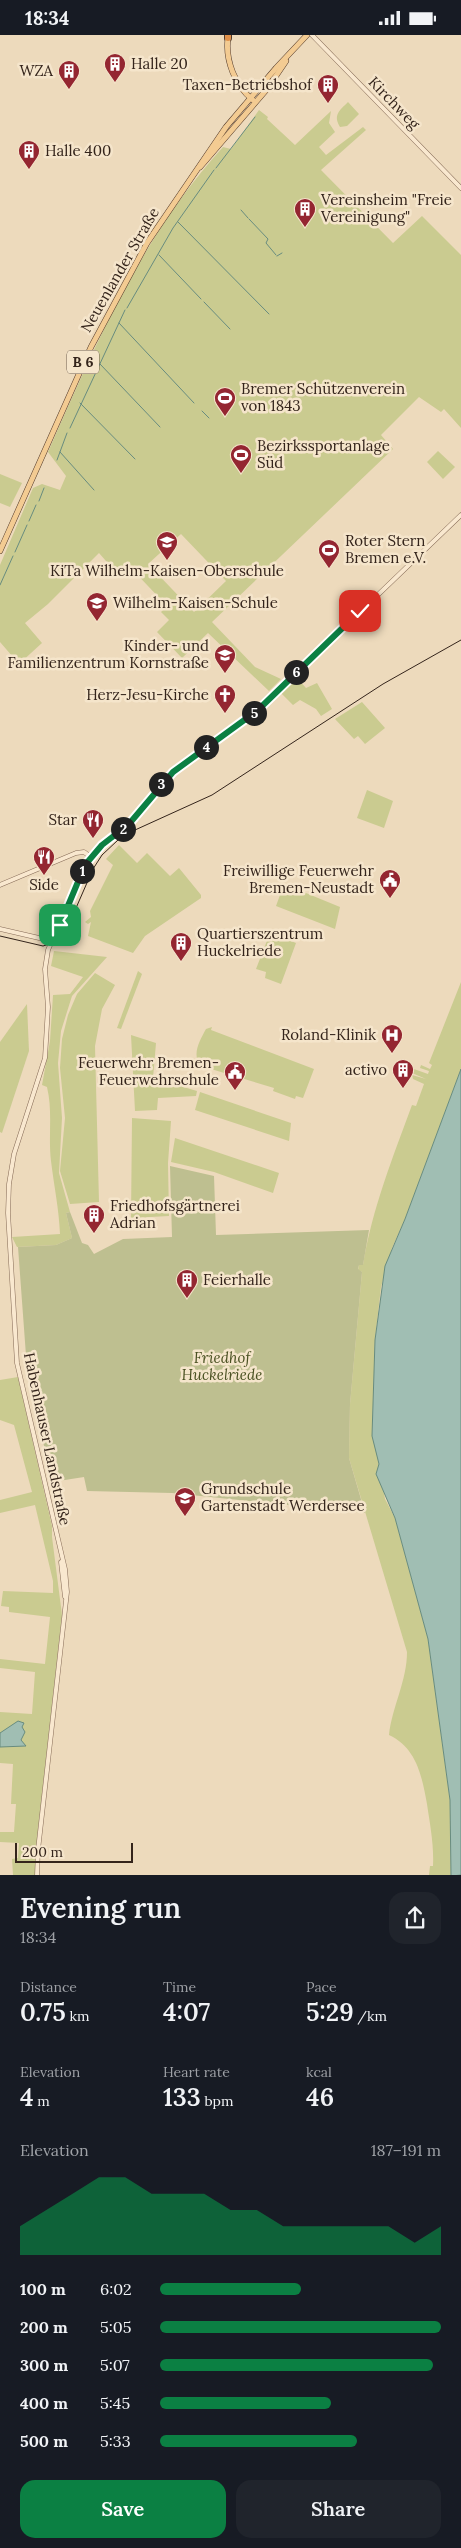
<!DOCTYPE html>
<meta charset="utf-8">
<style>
body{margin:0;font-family:Lora,serif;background:#20242c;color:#f1f3f6;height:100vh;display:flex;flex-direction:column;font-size:19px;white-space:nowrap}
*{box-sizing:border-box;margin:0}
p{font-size:16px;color:#9ea1a6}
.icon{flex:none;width:28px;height:28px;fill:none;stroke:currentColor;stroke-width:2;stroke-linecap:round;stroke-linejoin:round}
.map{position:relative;height:1840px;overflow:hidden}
.drawer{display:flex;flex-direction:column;background:#171b24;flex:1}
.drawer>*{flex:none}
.scale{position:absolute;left:15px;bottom:12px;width:118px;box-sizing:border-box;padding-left:5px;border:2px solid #34241b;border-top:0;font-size:14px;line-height:18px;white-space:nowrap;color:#34241b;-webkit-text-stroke:4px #f5e5cb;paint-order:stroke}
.pin{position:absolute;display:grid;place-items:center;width:42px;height:42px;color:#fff;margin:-21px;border-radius:10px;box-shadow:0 2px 8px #0006}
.km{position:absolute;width:25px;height:25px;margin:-12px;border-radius:50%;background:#222;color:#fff;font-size:14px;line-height:25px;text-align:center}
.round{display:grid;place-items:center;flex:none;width:52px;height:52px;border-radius:15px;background:#20242c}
.headline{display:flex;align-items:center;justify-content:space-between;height:85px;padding:0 20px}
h1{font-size:28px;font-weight:600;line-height:38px}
.figures{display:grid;grid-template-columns:repeat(3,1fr);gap:8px;height:85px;padding:5px 20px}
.figures div{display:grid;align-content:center}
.figures b{font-size:25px;font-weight:600}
.figures small{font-size:14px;font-weight:400}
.figures p{font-size:14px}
.chart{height:140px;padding:10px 20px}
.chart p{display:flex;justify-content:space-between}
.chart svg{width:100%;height:90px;margin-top:5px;fill:#0b8043;opacity:.7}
.button{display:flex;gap:10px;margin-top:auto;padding:10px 20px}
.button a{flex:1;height:58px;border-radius:15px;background:#0b8043;color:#fff;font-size:20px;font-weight:600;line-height:58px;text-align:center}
.button a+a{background:#20242c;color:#f1f3f6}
ul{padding:0 20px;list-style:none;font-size:16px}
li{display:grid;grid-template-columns:80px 60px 1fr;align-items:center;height:38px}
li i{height:12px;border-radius:6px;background:#0b8043}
.status{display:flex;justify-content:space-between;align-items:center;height:35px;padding:0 25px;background:#171b24;direction:ltr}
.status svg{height:14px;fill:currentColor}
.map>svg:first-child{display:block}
</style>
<div class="status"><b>18:34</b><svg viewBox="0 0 49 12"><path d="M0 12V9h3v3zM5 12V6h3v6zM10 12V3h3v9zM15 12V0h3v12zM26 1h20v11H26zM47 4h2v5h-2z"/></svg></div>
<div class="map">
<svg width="461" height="1841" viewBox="0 0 461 1841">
<rect width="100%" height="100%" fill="#eddabc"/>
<g fill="#cacb90" fill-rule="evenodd">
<path d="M348,67L359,79L347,91L340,92C333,80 339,76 348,67Z"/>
<path d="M259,75L268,82L267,84L295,110L331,76L329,88L335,97L319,112L326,120L363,92L366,95L321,135L393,208L422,181L461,220V393L444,374L441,377L419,362L381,400L393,414L212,587L255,632L281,644L269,656L208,598L182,623L157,597L169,585L161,577L167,571L129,531L119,541L99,518L48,569L25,588L42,608L19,629L0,607V530L33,453L42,449L60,455L66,441L48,417C95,310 143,199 223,112L231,114ZM181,499L226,546L194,577L148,529Z"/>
<path d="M438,416L455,432L443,444L427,427Z"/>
<path d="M0,439L22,448L10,472L0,468Z"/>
<path d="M297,643L306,653L317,648L332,674L321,681L316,674L300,665L293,670L281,658Z"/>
<path d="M362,667L385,693L365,709L358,701L354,704L335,684Z"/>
<path d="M367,755L393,766L384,793L357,783Z"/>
<path d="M119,810L137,828L147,818L170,841L179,833L201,860V863L145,901L133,918L88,901L91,887L88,889L85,887L91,882L90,876L113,830L106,824Z"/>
<path d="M284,849L340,872L335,894L276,871Z"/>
<path d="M270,898L296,908L281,949L265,943L266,937L256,934Z"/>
<path d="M54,916L107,922L72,961L61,996L58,1028L62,1083L59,1138L70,1177L66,1178L72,1203L56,1210L17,1212L12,1202L60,1199C59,1174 54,1151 51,1126C48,1101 53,1077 47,1052L42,1050L50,1006L53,960L70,959L83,942L51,931Z"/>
<path d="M138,936L142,939L121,994L117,993Z"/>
<path d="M95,938L115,950L102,974L95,1011L99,1167L70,1169L60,1136L65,1083L60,1033L62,1004L68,980L77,959Z"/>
<path d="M461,947V1034L405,1184L392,1213L381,1252L375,1305L372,1401L376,1412L385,1464L395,1483L428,1604L450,1765L451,1840H429L430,1831H433C434,1809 430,1790 427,1769C422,1742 417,1713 389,1700C392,1672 407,1646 407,1617L349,1423L350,1369L362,1237L358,1235L359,1230H363C372,1174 393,1122 412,1070L416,1071L424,1049L413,1044L412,1040L426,1044L412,1038L411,1033L428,1039L429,1036L420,1033L421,1030L430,1034L432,1030L429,1028Z"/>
<path d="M27,969L29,1016L2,1098L0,1097V1007Z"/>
<path d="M212,992L211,995L314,1034L303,1063L296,1061L295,1064L273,1056L274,1053L201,1031C191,1020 200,1005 206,994Z"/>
<path d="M131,1000L156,1008L153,1043L197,1056L196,1061L158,1063L157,1075L135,1076Z"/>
<path d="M200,1057L291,1088L289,1106L195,1075Z"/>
<path d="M132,1083L171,1086L168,1128L169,1181L131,1183Z"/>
<path d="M175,1103L279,1138L273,1158L214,1137L171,1127Z"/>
<path d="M18,1342L52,1491V1502L62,1580L38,1795L35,1840H13L12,1824L18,1823L19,1808L0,1807V1797H14L16,1769H11L13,1729L0,1728V1677L32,1679L35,1637L0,1633V1624L45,1629L50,1582L9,1577V1572L1,1571L3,1556L53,1558V1546L35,1470L0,1478V1465L32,1457L14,1390L0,1385V1345Z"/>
</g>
<path fill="#bebf90" d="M170,1131L214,1141L216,1200L369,1195L363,1230H359L358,1234L362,1237L350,1369L349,1423L365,1478L172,1458L87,1456L84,1442L52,1447L27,1334L18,1212L56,1210L72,1203L66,1178L70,1177L82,1208L88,1210L94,1219L123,1204L172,1202Z"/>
<g fill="#a0beb3" stroke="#688c7f">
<path d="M461,1034V1840L451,1841L450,1765L428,1604L395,1483L376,1439L379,1429L372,1401L375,1305L385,1231L405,1184Z"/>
<path d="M18,1686L24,1688L22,1692L25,1697L21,1705L26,1711L0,1712V1698Z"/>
</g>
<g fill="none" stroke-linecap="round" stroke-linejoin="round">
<g stroke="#688c7f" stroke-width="1">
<path d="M216,133L255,82"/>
<path d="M241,175L248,183"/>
<path d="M249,184L268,204L266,208L276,220"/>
<path d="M178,187L269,279"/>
<path d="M159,220L201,264"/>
<path d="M277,221L282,218"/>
<path d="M204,267L230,294"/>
<path d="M127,273L173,193L214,135"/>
<path d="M119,288L194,368"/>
<path d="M100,329L160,392"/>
<path d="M80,368L135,424"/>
<path d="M202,376L209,383"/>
<path d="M70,393L125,275"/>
<path d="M60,417L94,455"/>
<path d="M57,425L67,398"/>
<path d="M39,466L44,453"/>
<path d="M29,486L36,470"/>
<path d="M15,517L27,490"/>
<path d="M0,550L13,521"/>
</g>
<g stroke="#856a56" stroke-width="5">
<g id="minor">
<path d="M312,0L461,153"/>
<path d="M0,850L76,818L84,817L91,822"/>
<path d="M0,894L52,906"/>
<path d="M61,1527L65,1562"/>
<path d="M37,1841L38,1815L67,1557L65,1534L17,1328L8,1178L9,1149L14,1119L45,1023L48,972L45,934L48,915L85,829L102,810L129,789L152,759L181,730L258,675L461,480"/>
</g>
</g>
<g stroke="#52392a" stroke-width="6">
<g id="major">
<path d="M228,3C225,25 235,51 253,65"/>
<path d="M200,132L267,54L286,26"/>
<path d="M0,516L91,312L147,208L226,92L276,33L307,0"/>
</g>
</g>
<g stroke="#52392a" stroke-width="8">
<path id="highway" d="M228,3V0"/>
</g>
<use href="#minor" stroke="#f9e8cf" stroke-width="4"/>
<use href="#major" stroke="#f3cb92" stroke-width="5"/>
<use href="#highway" stroke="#e0904a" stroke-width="6"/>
<path stroke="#34241b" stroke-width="1" d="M0,901L43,911L59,906L66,896L93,834L102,820L118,805L135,795L212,760L383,649L461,605"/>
</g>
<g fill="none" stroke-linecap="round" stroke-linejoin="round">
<g stroke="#fff" stroke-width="10">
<path id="route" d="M60,890L85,830L102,810L129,789L173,737L258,675L360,576"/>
</g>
<use href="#route" stroke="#0b8043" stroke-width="6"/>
</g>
<defs>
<g id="building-pin" transform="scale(1.125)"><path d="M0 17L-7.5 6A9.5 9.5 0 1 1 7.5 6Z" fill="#942631" stroke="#f5e5cb"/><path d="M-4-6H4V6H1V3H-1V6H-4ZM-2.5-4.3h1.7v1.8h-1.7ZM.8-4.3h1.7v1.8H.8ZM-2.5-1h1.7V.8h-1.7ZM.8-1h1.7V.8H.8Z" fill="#fff"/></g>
<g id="stadium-pin" transform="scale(1.125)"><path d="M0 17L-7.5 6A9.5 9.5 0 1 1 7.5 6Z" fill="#942631" stroke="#f5e5cb"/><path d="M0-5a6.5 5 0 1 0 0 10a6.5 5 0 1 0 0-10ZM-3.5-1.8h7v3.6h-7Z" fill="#fff"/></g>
<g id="school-pin" transform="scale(1.125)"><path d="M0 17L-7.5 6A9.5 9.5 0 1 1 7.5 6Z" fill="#942631" stroke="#f5e5cb"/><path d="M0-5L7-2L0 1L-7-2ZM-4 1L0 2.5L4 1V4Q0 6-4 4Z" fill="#fff"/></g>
<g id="church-pin" transform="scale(1.125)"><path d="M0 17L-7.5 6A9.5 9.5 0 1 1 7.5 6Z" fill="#942631" stroke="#f5e5cb"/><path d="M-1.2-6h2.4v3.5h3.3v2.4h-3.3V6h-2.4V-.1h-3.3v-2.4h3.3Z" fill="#fff"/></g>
<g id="restaurant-pin" transform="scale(1.125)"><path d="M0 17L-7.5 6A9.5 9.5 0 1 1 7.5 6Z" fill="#942631" stroke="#f5e5cb"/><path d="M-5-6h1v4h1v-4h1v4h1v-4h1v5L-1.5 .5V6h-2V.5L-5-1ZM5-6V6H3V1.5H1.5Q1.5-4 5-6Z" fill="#fff"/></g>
<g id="civic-pin" transform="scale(1.125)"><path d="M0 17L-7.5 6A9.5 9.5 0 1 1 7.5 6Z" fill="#942631" stroke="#f5e5cb"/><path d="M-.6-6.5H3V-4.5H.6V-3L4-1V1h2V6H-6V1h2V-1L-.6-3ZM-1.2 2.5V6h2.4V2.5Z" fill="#fff"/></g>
<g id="hospital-pin" transform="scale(1.125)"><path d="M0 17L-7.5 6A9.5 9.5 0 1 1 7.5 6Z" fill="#942631" stroke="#f5e5cb"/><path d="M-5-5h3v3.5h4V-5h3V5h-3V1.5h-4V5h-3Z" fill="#fff"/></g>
</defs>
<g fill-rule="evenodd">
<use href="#building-pin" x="115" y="29"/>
<use href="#building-pin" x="69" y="36"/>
<use href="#building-pin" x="328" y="50"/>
<use href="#building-pin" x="29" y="116"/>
<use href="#building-pin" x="305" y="174"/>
<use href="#stadium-pin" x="225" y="363"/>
<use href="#stadium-pin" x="241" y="420"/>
<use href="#school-pin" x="167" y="507"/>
<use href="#stadium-pin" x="329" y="515"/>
<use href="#school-pin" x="97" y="568"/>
<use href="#school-pin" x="225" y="620"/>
<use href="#church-pin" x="225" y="660"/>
<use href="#restaurant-pin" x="93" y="785"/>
<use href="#restaurant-pin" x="44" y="822"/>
<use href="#civic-pin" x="390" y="845"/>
<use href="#building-pin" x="181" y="908"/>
<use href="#hospital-pin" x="392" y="1000"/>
<use href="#building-pin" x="403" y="1035"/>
<use href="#civic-pin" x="235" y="1037"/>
<use href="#building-pin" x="94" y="1180"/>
<use href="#building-pin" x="187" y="1245"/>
<use href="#school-pin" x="185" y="1463"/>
</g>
<g text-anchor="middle" stroke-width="5" stroke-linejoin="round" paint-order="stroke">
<rect fill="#f5e5cb" stroke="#6e5e50" stroke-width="1" x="67" y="315.5" width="32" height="23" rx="4"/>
<g font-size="14" font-weight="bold" fill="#34241b">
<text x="83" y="332">B 6</text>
</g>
<g font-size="15" fill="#34241b" stroke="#f5e5cb" text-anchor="start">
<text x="131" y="34">Halle 20</text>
<text x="53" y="41" text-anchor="end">WZA</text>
<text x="312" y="55" text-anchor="end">Taxen-Betriebshof</text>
<text x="45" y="121">Halle 400</text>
<text x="321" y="170">Vereinsheim "Freie<tspan x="321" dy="17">Vereinigung"</tspan></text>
<text x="241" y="359">Bremer Schützenverein<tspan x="241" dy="17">von 1843</tspan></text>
<text x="257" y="416">Bezirkssportanlage<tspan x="257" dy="17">Süd</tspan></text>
<text x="345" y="511">Roter Stern<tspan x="345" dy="17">Bremen e.V.</tspan></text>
<text x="167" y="541" text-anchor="middle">KiTa Wilhelm-Kaisen-Oberschule</text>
<text x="113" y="573">Wilhelm-Kaisen-Schule</text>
<text x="209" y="616" text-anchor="end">Kinder- und<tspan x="209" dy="17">Familienzentrum Kornstraße</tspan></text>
<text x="209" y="665" text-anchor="end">Herz-Jesu-Kirche</text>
<text x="77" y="790" text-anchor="end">Star</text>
<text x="374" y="841" text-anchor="end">Freiwillige Feuerwehr<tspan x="374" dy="17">Bremen-Neustadt</tspan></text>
<text x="44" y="855" text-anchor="middle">Side</text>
<text x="197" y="904">Quartierszentrum<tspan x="197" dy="17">Huckelriede</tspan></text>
<text x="376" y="1005" text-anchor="end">Roland-Klinik</text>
<text x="219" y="1033" text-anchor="end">Feuerwehr Bremen-<tspan x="219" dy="17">Feuerwehrschule</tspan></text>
<text x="387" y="1040" text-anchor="end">activo</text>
<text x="110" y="1176">Friedhofsgärtnerei<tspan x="110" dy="17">Adrian</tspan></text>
<text x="203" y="1250">Feierhalle</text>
<text x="201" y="1459">Grundschule<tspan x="201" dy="17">Gartenstadt Werdersee</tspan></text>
</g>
<g font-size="15" fill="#34241b" stroke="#f5e5cb">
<text transform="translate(394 68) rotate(46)" y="5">Kirchweg</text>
<text transform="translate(120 235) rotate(-60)" y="5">Neuenlander Straße</text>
<text transform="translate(47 1404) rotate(78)" y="5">Habenhauser Landstraße</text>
</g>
<g font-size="15" font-style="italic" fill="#495021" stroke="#f5e5cb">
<text x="222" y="1328">Friedhof<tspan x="222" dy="17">Huckelriede</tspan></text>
</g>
</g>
</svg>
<div class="scale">200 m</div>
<div class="pin" style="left:60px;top:890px;background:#1e9e55"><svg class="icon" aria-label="arrive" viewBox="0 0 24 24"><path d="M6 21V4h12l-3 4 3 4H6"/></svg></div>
<div class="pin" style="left:360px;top:576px;background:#d93025"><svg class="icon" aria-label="check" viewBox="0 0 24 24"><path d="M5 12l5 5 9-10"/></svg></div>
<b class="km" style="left:82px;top:836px">1</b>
<b class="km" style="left:123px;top:794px">2</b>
<b class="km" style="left:161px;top:749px">3</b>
<b class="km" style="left:206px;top:712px">4</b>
<b class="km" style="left:254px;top:678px">5</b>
<b class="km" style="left:296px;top:637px">6</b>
</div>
<section class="drawer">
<div class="headline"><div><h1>Evening run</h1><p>18:34</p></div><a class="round"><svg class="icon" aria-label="share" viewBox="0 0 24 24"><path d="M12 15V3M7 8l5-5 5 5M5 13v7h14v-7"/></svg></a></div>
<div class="figures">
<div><p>Distance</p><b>0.75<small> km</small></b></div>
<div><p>Time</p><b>4:07</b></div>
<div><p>Pace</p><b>5:29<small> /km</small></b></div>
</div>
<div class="figures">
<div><p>Elevation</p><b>4<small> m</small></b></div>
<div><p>Heart rate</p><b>133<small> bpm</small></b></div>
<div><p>kcal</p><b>46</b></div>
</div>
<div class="chart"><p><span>Elevation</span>187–191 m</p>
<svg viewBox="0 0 160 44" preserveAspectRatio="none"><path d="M0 44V30L10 22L20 14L30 6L40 6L50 14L60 14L70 14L80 22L90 22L100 30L110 30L120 30L130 30L140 30L150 38L160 30V44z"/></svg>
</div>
<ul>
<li><b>100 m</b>6:02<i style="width:50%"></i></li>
<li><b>200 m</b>5:05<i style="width:100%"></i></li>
<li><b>300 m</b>5:07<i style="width:97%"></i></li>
<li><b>400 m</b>5:45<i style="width:61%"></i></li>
<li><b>500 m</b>5:33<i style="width:70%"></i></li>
</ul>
<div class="button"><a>Save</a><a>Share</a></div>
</section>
